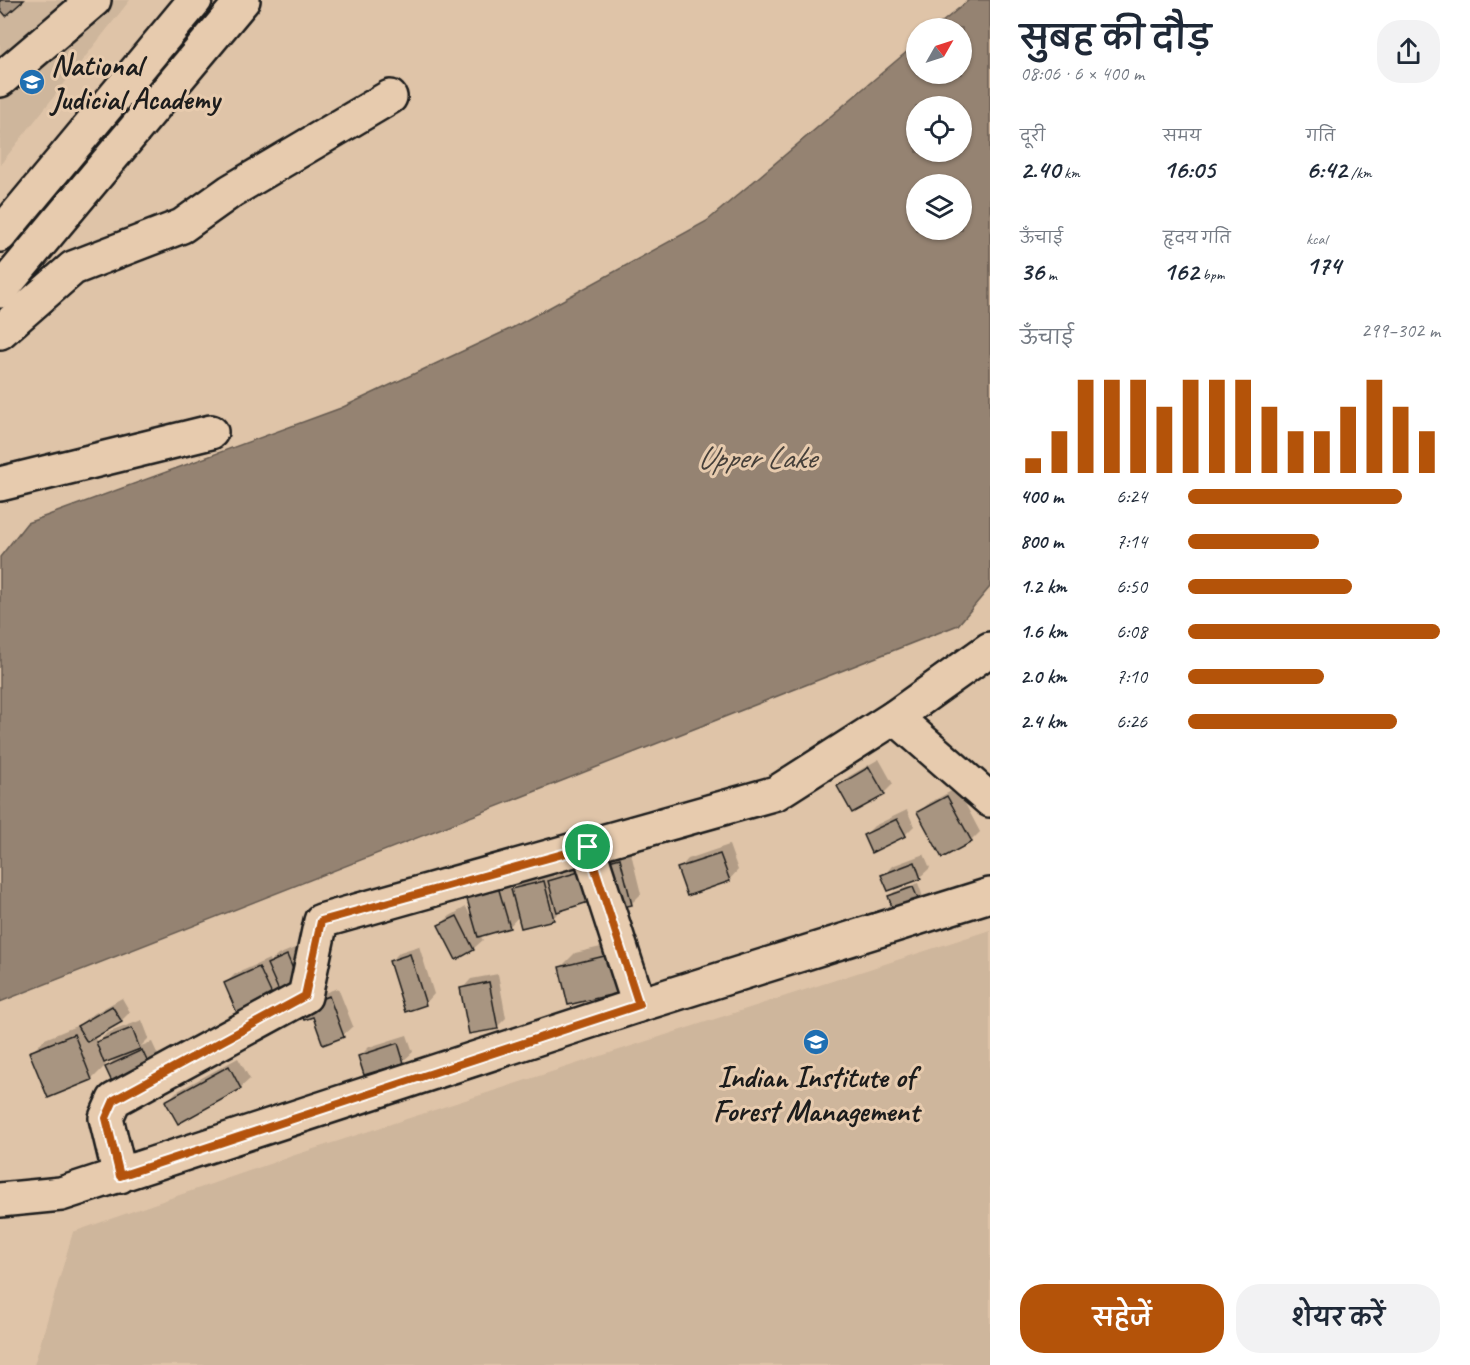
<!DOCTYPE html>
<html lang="hi">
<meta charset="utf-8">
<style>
body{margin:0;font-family:Caveat,"Playpen Sans Deva",sans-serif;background:#f2f2f3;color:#1f2937;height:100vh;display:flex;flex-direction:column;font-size:22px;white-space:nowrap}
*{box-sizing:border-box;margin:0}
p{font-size:20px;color:#747a83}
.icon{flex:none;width:33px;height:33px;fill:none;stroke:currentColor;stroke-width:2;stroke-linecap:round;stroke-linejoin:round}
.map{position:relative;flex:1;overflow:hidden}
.panel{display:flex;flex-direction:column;background:#fff;width:480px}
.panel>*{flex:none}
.needle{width:39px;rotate:51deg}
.controls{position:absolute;left:906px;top:18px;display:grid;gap:12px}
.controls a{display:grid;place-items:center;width:66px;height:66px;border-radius:50%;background:#fff;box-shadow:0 2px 4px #0004;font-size:30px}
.pin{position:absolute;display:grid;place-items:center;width:51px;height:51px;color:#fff;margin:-26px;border:3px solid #fff;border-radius:50%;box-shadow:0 2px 6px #0007}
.round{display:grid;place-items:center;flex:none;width:63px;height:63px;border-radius:24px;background:#f2f2f3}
.overview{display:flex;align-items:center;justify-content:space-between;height:102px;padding:0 30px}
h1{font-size:33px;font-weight:600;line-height:45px}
.figures{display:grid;grid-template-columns:repeat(3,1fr);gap:9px;height:102px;padding:6px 30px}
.figures div{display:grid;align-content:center}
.figures b{font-size:26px;font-weight:600}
.figures small{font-size:16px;font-weight:400}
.figures p{font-size:16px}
.chart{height:168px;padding:12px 30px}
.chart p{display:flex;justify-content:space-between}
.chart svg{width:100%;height:108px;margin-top:6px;stroke:#b45309;stroke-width:6}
.cta{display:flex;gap:12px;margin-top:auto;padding:12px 30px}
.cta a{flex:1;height:69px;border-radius:24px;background:#b45309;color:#fff;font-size:24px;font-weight:600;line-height:69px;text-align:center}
.cta a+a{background:#f2f2f3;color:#1f2937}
ul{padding:0 30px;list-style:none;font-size:20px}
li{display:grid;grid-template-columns:96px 72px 1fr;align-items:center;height:45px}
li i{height:15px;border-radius:8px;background:#b45309}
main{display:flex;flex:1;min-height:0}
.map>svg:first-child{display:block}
</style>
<main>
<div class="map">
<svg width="990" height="1365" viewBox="0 0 990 1365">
<rect width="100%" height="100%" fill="#dfc4a8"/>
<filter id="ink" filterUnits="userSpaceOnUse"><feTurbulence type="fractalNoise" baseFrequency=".0167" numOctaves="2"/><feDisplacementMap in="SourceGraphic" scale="12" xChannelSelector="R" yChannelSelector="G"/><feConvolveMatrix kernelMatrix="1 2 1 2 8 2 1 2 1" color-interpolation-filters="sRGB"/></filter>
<g filter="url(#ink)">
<g fill="#ceb69c">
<path d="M0,0H130L0,165Z"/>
<path d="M990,930V1365H34L73,1232L295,1155Z"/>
</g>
<path fill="#958372" stroke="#655a50" stroke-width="1.5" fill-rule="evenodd" d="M969,0H990V587L958,625L0,1002V557L27,523L341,408L512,328L707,221L916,44V74H962V28H935ZM916,106H962V152H916ZM916,184H962V230H916Z"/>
<g fill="#0003">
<path d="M879,759L893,784L884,793L839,786L848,777Z"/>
<path d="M957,788L980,832L971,841L919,812L929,803Z"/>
<path d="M907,810L914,826L905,835L864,836L874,826Z"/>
<path d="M729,845L738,870L729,880L679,869L688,859Z"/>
<path d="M630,849L641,894L632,903L606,889L563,908L553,918L519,916L509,927L480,935L483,940L473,949L440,925L450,916L466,907L474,922L506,875L511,891L522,880L553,873L554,877L559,872Z"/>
<path d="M924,854L930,868L920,877L883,876L892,866Z"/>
<path d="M918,883L924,900L920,904L890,896L894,892Z"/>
<path d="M631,940L640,975L560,968L575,953Z"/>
<path d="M419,946L434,994L425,1004L390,962L400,952Z"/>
<path d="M297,947L311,979L279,989L272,996L226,983L235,974L269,959L270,962L278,955Z"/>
<path d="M498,974L506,1018L497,1027L462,989L471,979Z"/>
<path d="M338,988L353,1026L343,1035L310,998Z"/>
<path d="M122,998L130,1012L121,1021L94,1036L97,1043L107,1033L142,1020L149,1038L141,1046L152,1042L158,1055L148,1064L107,1067L118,1056L104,1061L106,1065L92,1079L31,1053L45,1039L81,1024L88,1017Z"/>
<path d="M407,1035L413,1052L403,1061L360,1056L369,1047Z"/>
<path d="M238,1058L250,1079L240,1088L167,1102L176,1092Z"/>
</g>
<g fill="#a89581" stroke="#1c1c1c" stroke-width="1.5">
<path d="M0,0H24L6,16L0,9Z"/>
<path d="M869,767L885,795L852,813L837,786Z"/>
<path d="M947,796L972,842L942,858L917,812Z"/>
<path d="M897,819L906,836L871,853L863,835Z"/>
<path d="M720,854L730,881L687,896L677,868Z"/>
<path d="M620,858L632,905L610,910L598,864Z"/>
<path d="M915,862L921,879L888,891L881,875Z"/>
<path d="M589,869L598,899L557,912L548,881Z"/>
<path d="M544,881L554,920L521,928L511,889Z"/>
<path d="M497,883L510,928L478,937L465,892Z"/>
<path d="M913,887L921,906L895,915L888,896Z"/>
<path d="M457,916L474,950L456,960L438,925Z"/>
<path d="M617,953L627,991L568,1005L559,967Z"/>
<path d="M410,954L426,1005L405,1012L389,961Z"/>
<path d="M287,955L302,990L282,998L267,964Z"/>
<path d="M259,967L273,997L237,1013L224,983Z"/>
<path d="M489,982L498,1029L469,1034L460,988Z"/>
<path d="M329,996L344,1037L323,1045L313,1017L304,1020L299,1007Z"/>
<path d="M112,1006L122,1022L87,1042L77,1026Z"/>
<path d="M132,1028L140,1049L104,1063L96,1042Z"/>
<path d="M74,1034L92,1080L48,1098L29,1052Z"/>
<path d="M398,1043L404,1063L364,1075L358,1056Z"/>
<path d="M142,1050L149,1065L112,1082L105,1067Z"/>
<path d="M229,1066L241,1089L178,1124L165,1101Z"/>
</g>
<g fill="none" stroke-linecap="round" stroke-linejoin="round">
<g stroke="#1c1c1c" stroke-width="38">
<g id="minor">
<path d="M0,80L94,0"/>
<path d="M0,332L73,268L182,226L231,191L390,97"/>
<path d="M0,484L211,432"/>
<path d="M895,717L990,800"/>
<path d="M588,847L639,1005"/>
<path d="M120,1176L106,1118L114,1100L305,996L321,921L776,793L895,717L990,649"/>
<path d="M0,1200L61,1194L639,1005L990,895"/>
</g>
</g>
<g stroke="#1c1c1c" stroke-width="38">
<g id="major">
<path d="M0,235L195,0"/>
<path d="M0,291L243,0"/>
</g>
</g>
<use href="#minor" stroke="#e7cbae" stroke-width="33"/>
<use href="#major" stroke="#e7cbae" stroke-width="33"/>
</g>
</g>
<g fill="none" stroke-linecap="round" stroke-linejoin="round" filter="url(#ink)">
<g stroke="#fff" stroke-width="12">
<path id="route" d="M588,847L639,1005L120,1176L106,1118L114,1100L305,996L321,921Z"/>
</g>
<use href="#route" stroke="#b45309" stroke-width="8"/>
</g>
<defs>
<g id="university-disc" transform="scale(1.35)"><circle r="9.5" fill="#1f6fb2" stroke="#e7cbae"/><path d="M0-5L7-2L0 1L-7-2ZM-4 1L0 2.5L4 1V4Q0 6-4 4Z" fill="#fff"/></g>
</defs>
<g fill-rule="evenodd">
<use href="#university-disc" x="32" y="82"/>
<use href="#university-disc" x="816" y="1042"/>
</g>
<g text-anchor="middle" stroke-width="6" stroke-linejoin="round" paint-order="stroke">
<g font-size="30" font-weight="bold" fill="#1c1c1c" stroke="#e7cbae" text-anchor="start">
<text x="51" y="75">National<tspan x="51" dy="34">Judicial Academy</tspan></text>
<text x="816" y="1087" text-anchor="middle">Indian Institute of<tspan x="816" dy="34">Forest Management</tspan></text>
</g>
<g font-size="32" font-style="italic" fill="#46403a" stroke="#e7cbae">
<text x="756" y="468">Upper Lake</text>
</g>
</g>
</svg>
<div class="controls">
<a><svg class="needle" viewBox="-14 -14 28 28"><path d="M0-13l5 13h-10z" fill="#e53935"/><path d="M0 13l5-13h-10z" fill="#747a83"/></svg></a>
<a><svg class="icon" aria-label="locate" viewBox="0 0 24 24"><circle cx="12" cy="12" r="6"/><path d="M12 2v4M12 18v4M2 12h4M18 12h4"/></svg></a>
<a><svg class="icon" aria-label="layers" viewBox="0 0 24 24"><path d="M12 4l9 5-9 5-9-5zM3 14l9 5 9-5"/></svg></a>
</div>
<div class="pin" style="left:588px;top:847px;background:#1e9e55"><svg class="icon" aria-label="arrive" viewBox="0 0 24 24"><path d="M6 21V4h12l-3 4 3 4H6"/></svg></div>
</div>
<section class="panel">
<div class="overview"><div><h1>सुबह की दौड़</h1><p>08:06 · 6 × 400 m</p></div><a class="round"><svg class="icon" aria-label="share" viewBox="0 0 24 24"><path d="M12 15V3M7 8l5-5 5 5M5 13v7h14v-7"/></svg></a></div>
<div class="figures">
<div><p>दूरी</p><b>2.40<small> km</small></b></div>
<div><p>समय</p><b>16:05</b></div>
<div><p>गति</p><b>6:42<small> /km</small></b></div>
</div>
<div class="figures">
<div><p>ऊँचाई</p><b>36<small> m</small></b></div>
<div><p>हृदय गति</p><b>162<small> bpm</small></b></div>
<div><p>kcal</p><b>174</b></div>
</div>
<div class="chart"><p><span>ऊँचाई</span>299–302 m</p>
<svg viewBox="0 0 160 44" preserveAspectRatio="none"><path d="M5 44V38M15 44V27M25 44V6M35 44V6M45 44V6M55 44V17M65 44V6M75 44V6M85 44V6M95 44V17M105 44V27M115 44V27M125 44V17M135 44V6M145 44V17M155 44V27"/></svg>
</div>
<ul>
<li><b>400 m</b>6:24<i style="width:85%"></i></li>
<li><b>800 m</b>7:14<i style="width:52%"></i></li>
<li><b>1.2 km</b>6:50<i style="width:65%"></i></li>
<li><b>1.6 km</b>6:08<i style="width:100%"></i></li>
<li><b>2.0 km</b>7:10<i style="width:54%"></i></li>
<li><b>2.4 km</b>6:26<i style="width:83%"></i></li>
</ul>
<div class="cta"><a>सहेजें</a><a>शेयर करें</a></div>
</section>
</main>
